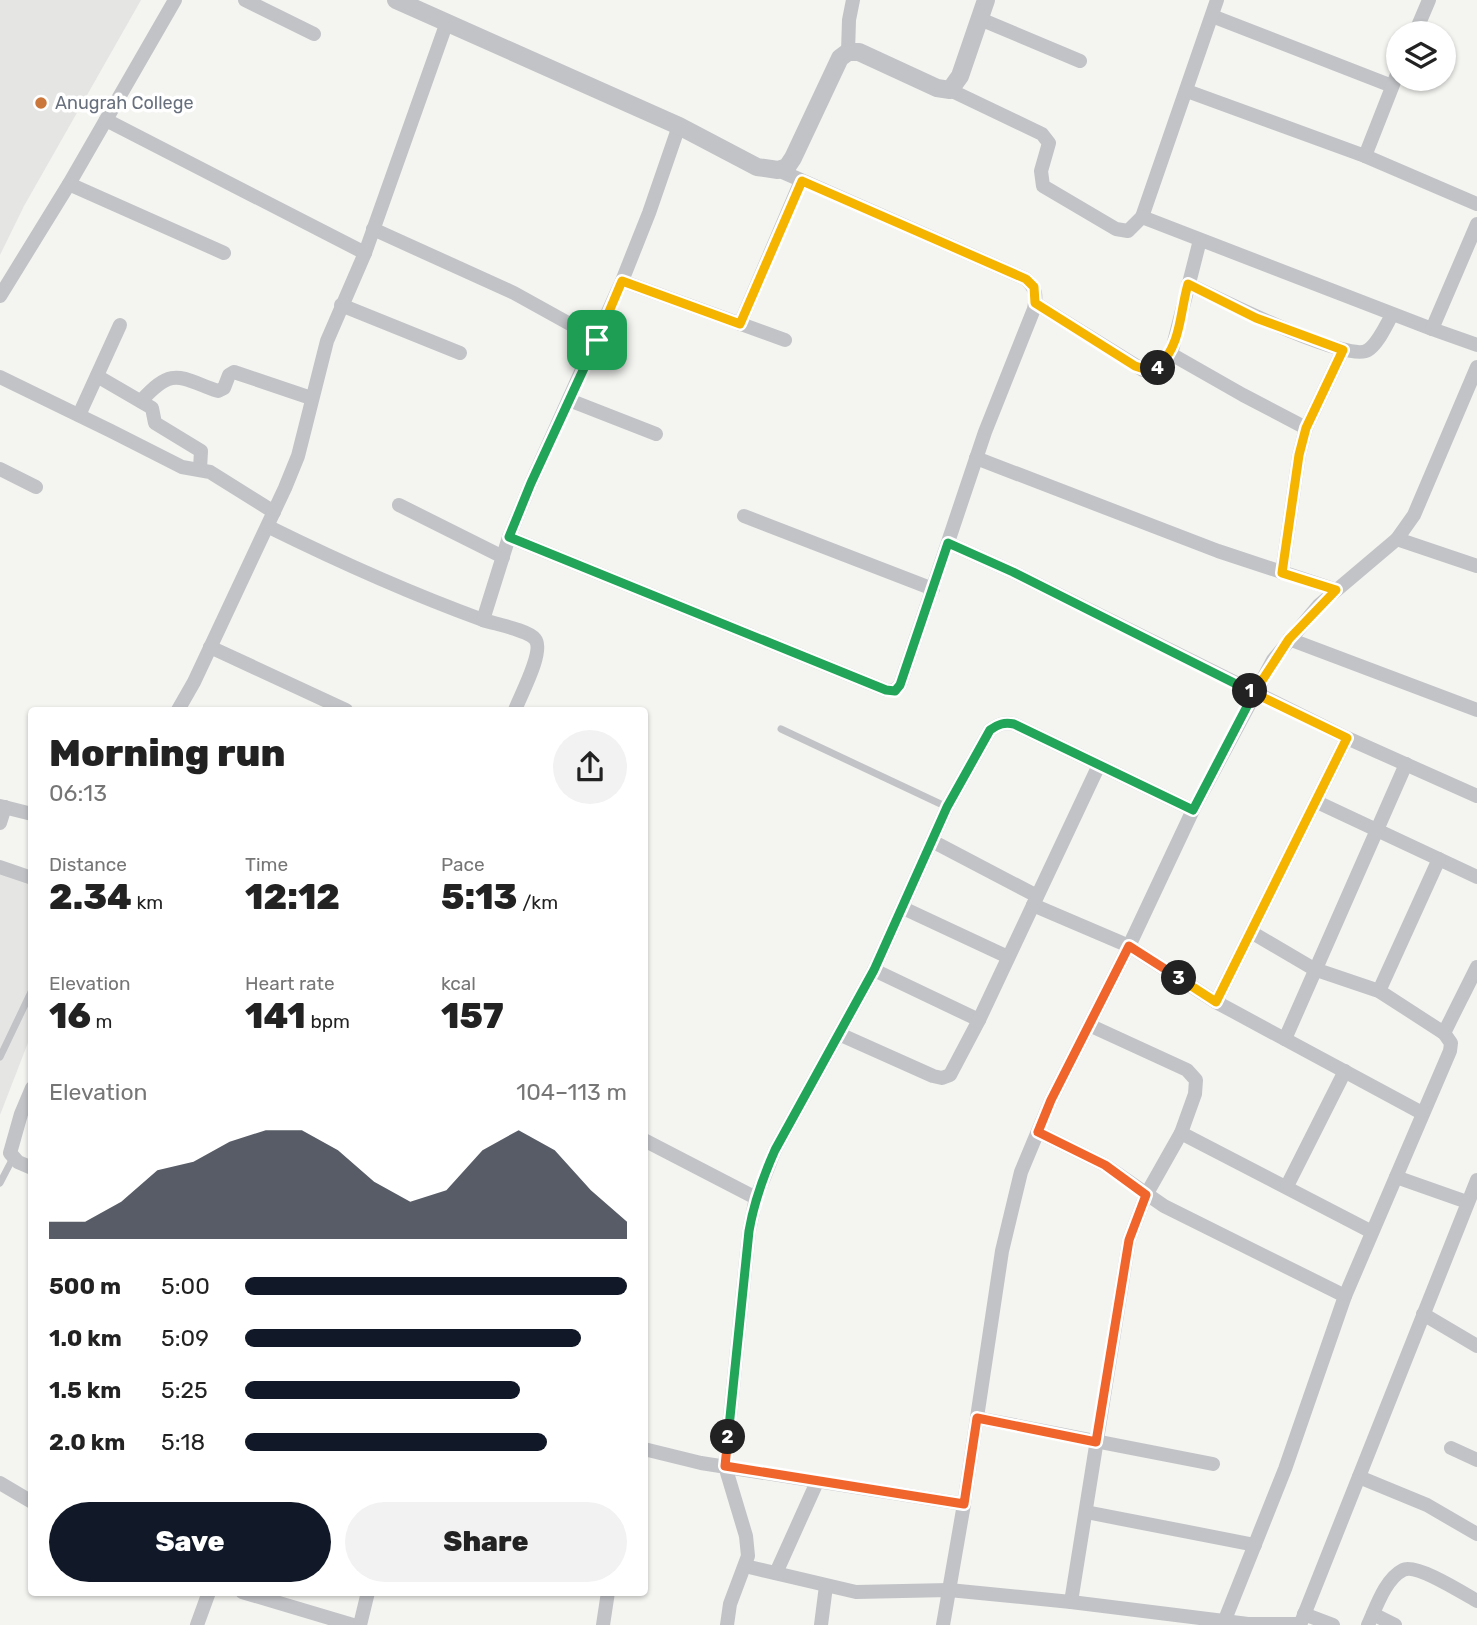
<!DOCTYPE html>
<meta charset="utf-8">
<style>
body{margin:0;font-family:Rubik,sans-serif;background:#f2f2f2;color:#222;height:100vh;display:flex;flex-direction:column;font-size:26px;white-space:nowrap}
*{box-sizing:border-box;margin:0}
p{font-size:23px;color:#767676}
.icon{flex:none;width:38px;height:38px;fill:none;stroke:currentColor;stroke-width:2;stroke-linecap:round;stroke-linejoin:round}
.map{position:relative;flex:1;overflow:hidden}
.details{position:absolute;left:28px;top:707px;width:620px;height:889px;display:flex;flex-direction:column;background:#fff;border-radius:7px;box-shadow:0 2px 5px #0004}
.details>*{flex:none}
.controls{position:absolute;left:1386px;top:21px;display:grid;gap:14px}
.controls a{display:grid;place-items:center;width:70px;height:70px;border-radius:50%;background:#fff;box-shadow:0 2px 5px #0004;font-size:35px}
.pin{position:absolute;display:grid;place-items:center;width:60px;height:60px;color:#fff;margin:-30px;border-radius:14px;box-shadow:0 4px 10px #0006}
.km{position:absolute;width:35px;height:35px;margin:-18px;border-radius:50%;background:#222;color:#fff;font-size:19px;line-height:35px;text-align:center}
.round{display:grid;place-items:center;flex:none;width:74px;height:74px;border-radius:37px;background:#f2f2f2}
.head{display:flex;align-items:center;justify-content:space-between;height:119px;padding:0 21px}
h1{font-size:38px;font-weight:800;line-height:52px}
.figures{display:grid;grid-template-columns:repeat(3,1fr);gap:10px;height:119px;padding:7px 21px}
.figures div{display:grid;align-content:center}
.figures b{font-size:35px;font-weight:800}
.figures small{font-size:19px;font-weight:400}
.figures p{font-size:19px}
.chart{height:196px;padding:14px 21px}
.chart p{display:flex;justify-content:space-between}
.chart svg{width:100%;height:126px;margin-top:7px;fill:#111827;opacity:.7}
.button{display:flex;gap:14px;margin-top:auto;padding:14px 21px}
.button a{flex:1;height:80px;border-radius:42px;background:#111827;color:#fff;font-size:28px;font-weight:800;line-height:80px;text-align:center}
.button a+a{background:#f2f2f2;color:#222}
ul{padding:0 21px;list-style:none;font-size:23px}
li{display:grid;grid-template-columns:112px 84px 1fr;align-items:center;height:52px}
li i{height:18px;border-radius:9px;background:#111827}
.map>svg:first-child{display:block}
</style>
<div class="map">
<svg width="1477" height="1625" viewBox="0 0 1477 1625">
<rect width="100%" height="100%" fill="#f4f5f1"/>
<g fill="#e5e6e4">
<path d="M0,0H141L24,206L0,255Z"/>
<path d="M0,864L32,872L31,1035L0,1115Z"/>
</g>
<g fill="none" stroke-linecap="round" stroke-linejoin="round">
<g stroke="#c1c3c6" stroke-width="7">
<path d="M781,729L947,807"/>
<path d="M0,1057L32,990"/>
<path d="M0,1183L13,1158"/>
</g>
<g stroke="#c1c3c6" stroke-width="14">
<path d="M245,0L314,34"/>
<path d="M1212,16L1392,86"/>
<path d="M980,19L1080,61"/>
<path d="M1415,33L1429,0"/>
<path d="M848,52L849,20L853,0"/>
<path d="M950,90L1042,134L1049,143L1041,171L1043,186L1116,229L1128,231L1142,217L1217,0"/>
<path d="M1187,91L1365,156L1477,204"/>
<path d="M106,120L365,253"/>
<path d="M1365,156L1398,72"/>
<path d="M69,184L224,253"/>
<path d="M1142,217L1432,329"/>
<path d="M1477,224L1432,329L1477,345"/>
<path d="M373,229L514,293L597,339"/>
<path d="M622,281L785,340"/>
<path d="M1188,284C1213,296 1348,364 1368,350C1378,344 1386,325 1392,315"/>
<path d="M0,296L69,184L175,0"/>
<path d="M1035,303L1143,370L1158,369L1171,354L1243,395L1306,428"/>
<path d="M341,305L460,353"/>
<path d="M740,324L801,181"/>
<path d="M1171,354L1200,240"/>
<path d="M97,376L152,408L155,423L201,451L200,469"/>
<path d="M0,377L111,431L182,467L210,472L274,512"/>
<path d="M569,400L656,434"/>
<path d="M141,401C173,366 178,377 218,391L224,388L229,375L234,372L311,398"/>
<path d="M79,415L120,325"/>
<path d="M976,458L1218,551L1336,590"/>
<path d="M0,469L36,487"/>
<path d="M399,505L503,557"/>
<path d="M744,516L933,589"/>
<path d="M269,527C340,562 409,593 483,620"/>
<path d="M509,537L886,690H895L900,685L985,432L1034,309C1037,295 1036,289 1026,279L778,170"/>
<path d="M1397,539L1477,566"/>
<path d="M948,543L1013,572L1347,738L1477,796"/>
<path d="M1282,573L1299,455L1306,428L1343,350"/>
<path d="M1289,639L1477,710"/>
<path d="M210,647L346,710"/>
<path d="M178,710L194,682L285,488L298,456L327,341L365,253L447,22"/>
<path d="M515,710C520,696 545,651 535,639C528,630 495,624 483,620L509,537L531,483L622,281L649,213L679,126"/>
<path d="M1317,802L1477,877"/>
<path d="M0,806L32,814"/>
<path d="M0,823L5,807"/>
<path d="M932,841L1037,896"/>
<path d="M0,867L32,878"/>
<path d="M1033,905L1129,946L1216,1002L1422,1113"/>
<path d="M903,908L1008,957"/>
<path d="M874,970L979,1020"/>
<path d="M1379,991L1439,859"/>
<path d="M1216,1002L1347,738"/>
<path d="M1444,1033L1477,967"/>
<path d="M839,1034L933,1076L942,1078L950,1075L979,1020L1099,765"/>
<path d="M1285,1039L1406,764"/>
<path d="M32,1088L21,1114L10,1153L18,1162L32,1168"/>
<path d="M1038,1132L1105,1165L1164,1206L1345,1296"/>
<path d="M1181,1133L1372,1232"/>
<path d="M644,1140L756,1198"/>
<path d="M1396,1177L1467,1202"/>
<path d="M1287,1186L1345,1071"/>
<path d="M1423,1314L1477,1346"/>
<path d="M977,1418L1213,1464"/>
<path d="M1451,1448L1477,1460"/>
<path d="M644,1449L701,1463L964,1504"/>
<path d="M1359,1477L1427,1505L1477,1534"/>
<path d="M0,1483L32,1502"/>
<path d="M1086,1512L1255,1545"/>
<path d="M745,1566L856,1592L949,1590L1071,1602L1248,1624H1300"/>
<path d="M776,1573L817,1482"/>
<path d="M242,1592L353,1625"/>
<path d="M1071,1602L1129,1240L1146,1195L1181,1133L1195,1094L1196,1080L1187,1070L1089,1025"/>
<path d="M1304,1614L1333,1625"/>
<path d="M1373,1614L1395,1625"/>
<path d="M1224,1622L1285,1469L1345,1296L1450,1051L1451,1043L1444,1033L1379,991L1314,969L1251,932"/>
<path d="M197,1625L209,1592"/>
<path d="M360,1625L368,1592"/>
<path d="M603,1625L608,1592"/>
<path d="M727,1625L730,1604L748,1556L746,1536L725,1466L749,1231L756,1198L775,1150L874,970L947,807L990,730C999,724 1004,722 1014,724L1193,810"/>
<path d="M821,1625L826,1586"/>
<path d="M943,1625L964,1504L1002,1251L1021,1172L1051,1100L1129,946L1193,810L1273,660L1319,605L1397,539L1414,515L1477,367"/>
<path d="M1300,1625L1477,1180"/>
<path d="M1368,1625C1376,1608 1385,1579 1403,1570C1416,1563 1463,1593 1477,1601"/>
</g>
<path stroke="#c1c3c6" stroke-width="18" d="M396,0L679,126L757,167L778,170L787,167L793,158L840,58L848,52H859L937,88L950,90L960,76L986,0"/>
</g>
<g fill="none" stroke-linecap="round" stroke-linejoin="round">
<g stroke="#fff" stroke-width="14">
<path id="split-1" d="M597,340L531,483L509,537L886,690L895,691L900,685L948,543L1013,572L1250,691"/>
</g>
<g stroke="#fff" stroke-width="14">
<path id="split-2" d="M728,1437L749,1231C754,1202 763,1177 775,1150L874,970L947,807L990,730C999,724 1004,722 1014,724L1193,810L1254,693L1250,691"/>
</g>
<g stroke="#fff" stroke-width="14">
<path id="split-3" d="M728,1437L725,1466L964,1504L977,1418L1096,1442L1129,1240L1146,1195L1105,1165L1038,1132L1051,1100L1129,946L1179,978"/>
</g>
<g stroke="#fff" stroke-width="14">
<path id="split-4" d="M1158,368C1182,342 1179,316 1188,284L1256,318L1343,350L1306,428L1299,455L1282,573L1336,590L1289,639L1254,693L1347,738L1216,1002L1179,978"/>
</g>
<g stroke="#fff" stroke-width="14">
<path id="split-5" d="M597,340L622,281L740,324L802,181L1026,279L1034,287L1035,303L1135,366L1150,371L1158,368"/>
</g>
<use href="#split-1" stroke="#22a559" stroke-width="9"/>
<use href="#split-2" stroke="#22a559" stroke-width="9"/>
<use href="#split-3" stroke="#f0652b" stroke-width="9"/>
<use href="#split-4" stroke="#f5b400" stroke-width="9"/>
<use href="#split-5" stroke="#f5b400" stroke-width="9"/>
</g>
<circle fill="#cb773b" stroke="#fff" stroke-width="2.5" cx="41" cy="103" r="7"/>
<g text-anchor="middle" stroke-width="7" stroke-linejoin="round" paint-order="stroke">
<g font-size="18" fill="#68707e" stroke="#fff" text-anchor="start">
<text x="55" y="109">Anugrah College</text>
</g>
</g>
</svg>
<div class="controls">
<a><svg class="icon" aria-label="layers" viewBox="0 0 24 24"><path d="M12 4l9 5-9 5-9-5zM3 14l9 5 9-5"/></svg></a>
</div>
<div class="pin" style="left:597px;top:340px;background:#1e9e55"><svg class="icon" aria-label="arrive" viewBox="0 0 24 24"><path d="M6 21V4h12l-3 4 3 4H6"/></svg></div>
<b class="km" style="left:1250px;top:691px">1</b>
<b class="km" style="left:728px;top:1437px">2</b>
<b class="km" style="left:1179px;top:978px">3</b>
<b class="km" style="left:1158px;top:368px">4</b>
<section class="details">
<div class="head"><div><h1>Morning run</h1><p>06:13</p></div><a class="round"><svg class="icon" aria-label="share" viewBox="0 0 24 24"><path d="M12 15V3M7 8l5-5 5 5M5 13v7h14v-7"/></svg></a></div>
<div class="figures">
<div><p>Distance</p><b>2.34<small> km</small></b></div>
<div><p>Time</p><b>12:12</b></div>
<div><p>Pace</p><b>5:13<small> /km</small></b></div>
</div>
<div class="figures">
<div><p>Elevation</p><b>16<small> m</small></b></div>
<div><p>Heart rate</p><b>141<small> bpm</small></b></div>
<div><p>kcal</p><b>157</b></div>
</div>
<div class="chart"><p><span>Elevation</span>104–113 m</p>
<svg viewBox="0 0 160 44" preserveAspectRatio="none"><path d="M0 44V38L10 38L20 31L30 20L40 17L50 10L60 6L70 6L80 13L90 24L100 31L110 27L120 13L130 6L140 13L150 27L160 38V44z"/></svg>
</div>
<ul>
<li><b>500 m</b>5:00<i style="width:100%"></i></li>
<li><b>1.0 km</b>5:09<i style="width:88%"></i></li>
<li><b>1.5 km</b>5:25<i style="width:72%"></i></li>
<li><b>2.0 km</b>5:18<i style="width:79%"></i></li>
</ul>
<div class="button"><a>Save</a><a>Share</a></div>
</section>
</div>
